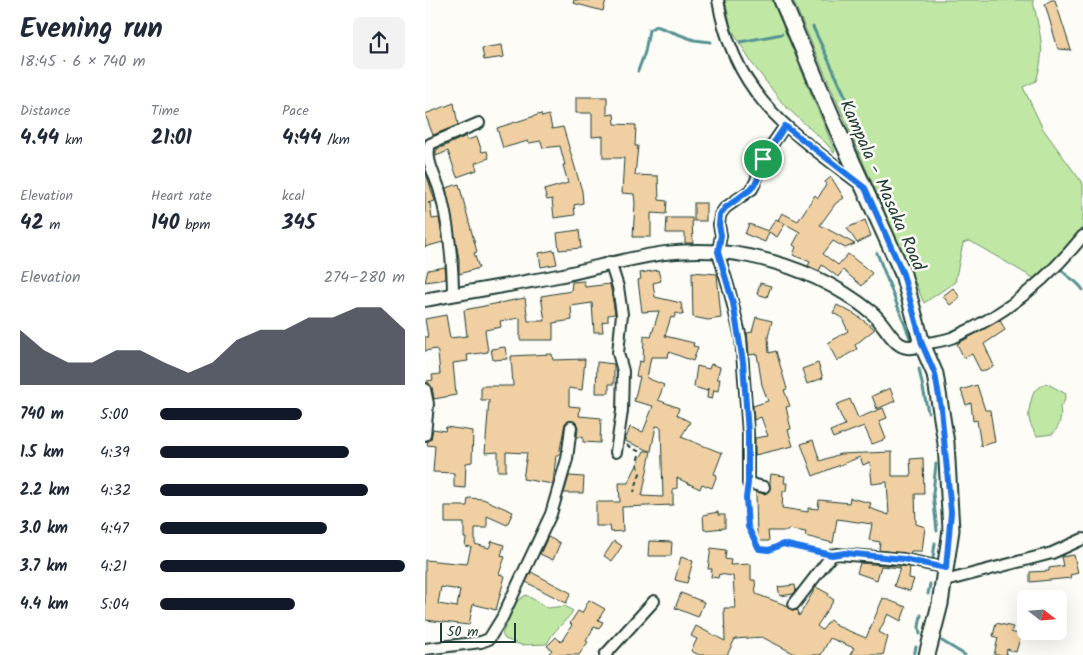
<!DOCTYPE html>
<meta charset="utf-8">
<style>
body{margin:0;font-family:Kalam,sans-serif;background:#f2f2f3;color:#1f2937;height:100vh;display:flex;flex-direction:column;font-size:19px;white-space:nowrap}
*{box-sizing:border-box;margin:0}
p{font-size:16px;color:#747a83}
.icon{flex:none;width:28px;height:28px;fill:none;stroke:currentColor;stroke-width:2;stroke-linecap:round;stroke-linejoin:round}
.map{position:relative;flex:1;overflow:hidden}
.sheet{display:flex;flex-direction:column;background:#fff;width:425px}
.sheet>*{flex:none}
.needle{width:32px;rotate:107deg}
.fabs{position:absolute;left:592px;top:590px;display:grid;gap:10px}
.fabs a{display:grid;place-items:center;width:50px;height:50px;border-radius:8px;background:#fff;box-shadow:0 5px 20px #0002;font-size:25px}
.scale{position:absolute;left:15px;bottom:12px;width:76px;box-sizing:border-box;padding-left:5px;border:2px solid #1f3d34;border-top:0;font-size:14px;line-height:18px;white-space:nowrap;color:#1f3d34;-webkit-text-stroke:4px #fdfcf7;paint-order:stroke}
.pin{position:absolute;display:grid;place-items:center;width:42px;height:42px;color:#fff;margin:-21px;border:2px solid #fff;border-radius:50%;box-shadow:0 1px 5px #0007}
.round{display:grid;place-items:center;flex:none;width:52px;height:52px;border-radius:8px;background:#f2f2f3}
.summary{display:flex;align-items:center;justify-content:space-between;height:85px;padding:0 20px}
h1{font-size:28px;font-weight:700;line-height:38px}
.metrics{display:grid;grid-template-columns:repeat(3,1fr);gap:8px;height:85px;padding:5px 20px}
.metrics div{display:grid;align-content:center}
.metrics b{font-size:21px;font-weight:700}
.metrics small{font-size:14px;font-weight:400}
.metrics p{font-size:14px}
.chart{height:140px;padding:10px 20px}
.chart p{display:flex;justify-content:space-between}
.chart svg{width:100%;height:90px;margin-top:5px;fill:#111827;opacity:.7}
ul{padding:0 20px;list-style:none;font-size:16px}
li{display:grid;grid-template-columns:80px 60px 1fr;align-items:center;height:38px}
li i{height:12px;border-radius:6px;background:#111827}
main{display:flex;flex:1;min-height:0}
.map>svg:first-child{display:block}
</style>
<main>
<section class="sheet">
<div class="summary"><div><h1>Evening run</h1><p>18:45 · 6 × 740 m</p></div><a class="round"><svg class="icon" aria-label="share" viewBox="0 0 24 24"><path d="M12 15V3M7 8l5-5 5 5M5 13v7h14v-7"/></svg></a></div>
<div class="metrics">
<div><p>Distance</p><b>4.44<small> km</small></b></div>
<div><p>Time</p><b>21:01</b></div>
<div><p>Pace</p><b>4:44<small> /km</small></b></div>
</div>
<div class="metrics">
<div><p>Elevation</p><b>42<small> m</small></b></div>
<div><p>Heart rate</p><b>140<small> bpm</small></b></div>
<div><p>kcal</p><b>345</b></div>
</div>
<div class="chart"><p><span>Elevation</span>274–280 m</p>
<svg viewBox="0 0 160 44" preserveAspectRatio="none"><path d="M0 44V17L10 27L20 33L30 33L40 27L50 27L60 33L70 38L80 33L90 22L100 17L110 17L120 11L130 11L140 6L150 6L160 17V44z"/></svg>
</div>
<ul>
<li><b>740 m</b>5:00<i style="width:58%"></i></li>
<li><b>1.5 km</b>4:39<i style="width:77%"></i></li>
<li><b>2.2 km</b>4:32<i style="width:85%"></i></li>
<li><b>3.0 km</b>4:47<i style="width:68%"></i></li>
<li><b>3.7 km</b>4:21<i style="width:100%"></i></li>
<li><b>4.4 km</b>5:04<i style="width:55%"></i></li>
</ul>
</section>
<div class="map">
<svg width="658" height="655" viewBox="0 0 658 655">
<rect width="100%" height="100%" fill="#fdfcf7"/>
<filter id="ink" filterUnits="userSpaceOnUse"><feTurbulence type="fractalNoise" baseFrequency=".02" numOctaves="2"/><feDisplacementMap in="SourceGraphic" scale="10" xChannelSelector="R" yChannelSelector="G"/><feConvolveMatrix kernelMatrix="1 2 1 2 8 2 1 2 1" color-interpolation-filters="sRGB"/></filter>
<g filter="url(#ink)">
<g fill="#c0e8a4" stroke="#70926c">
<path d="M300,0H347L410,151L409,153L402,144L359,105L326,62L306,28Z"/>
<path d="M368,0H608C614,34 622,46 611,81L598,87L618,129L658,184V226L628,264L610,279L545,241L538,243L530,282L499,303Z"/>
<path d="M621,383L641,394L639,402L635,407C637,418 635,425 628,434L612,436C600,418 603,411 609,391Z"/>
<path d="M101,595L123,608L140,606L148,611C140,623 128,630 122,644L96,645L80,639L77,634L92,601Z"/>
</g>
<g fill="none" stroke-linecap="round" stroke-linejoin="round">
<g stroke="#559292" stroke-width="3">
<path d="M388,27L431,119"/>
<path d="M315,42L357,34"/>
<path d="M213,71L220,52L224,30L231,26L269,40L286,42"/>
<path d="M452,253L487,343"/>
<path d="M637,270C643,279 651,279 658,290"/>
<path d="M494,369L503,412"/>
<path d="M511,464L508,493L512,531"/>
<path d="M508,558L510,543"/>
<path d="M503,594L505,584"/>
<path d="M495,634L494,627L496,615"/>
<path d="M517,641L540,655"/>
<path d="M489,655L491,647"/>
</g>
</g>
<g fill="#f0d0a2" stroke="#1f3d34" fill-rule="evenodd">
<path d="M149,0H181L178,11L148,3Z"/>
<path d="M626,0H630L646,50L633,49L620,4Z"/>
<path d="M77,45L79,57L59,60L57,48Z"/>
<path d="M151,97H182V115L189,114L190,124L211,125L210,146H213L210,175L233,176L234,200L242,201L241,214L226,213V237H208L210,203L209,194L197,193L199,158H178V136L167,137V113H151Z"/>
<path d="M29,103L33,125L8,135L0,114Z"/>
<path d="M116,114L117,117L124,115L127,129L138,127L157,191L158,203L149,205L150,215L129,218L127,199L122,200L119,190L143,183L138,165H140L135,146L118,148L116,141L104,143L103,141L78,148L72,128Z"/>
<path d="M41,136L42,140L52,137L57,152L62,151L64,158L50,163L52,170L32,177L23,151L11,156V150Z"/>
<path d="M0,170L10,201L3,203H5L7,219L14,218L18,242L0,247Z"/>
<path d="M406,177L419,198L411,203L395,225L430,244L420,248L408,241L398,254L413,265L423,254L447,273L437,286L418,270L413,277L397,265L394,271L383,266L385,262L368,255L371,247L368,245L375,232L353,220L357,213L373,221L390,195L393,198L401,185L400,182Z"/>
<path d="M34,184L52,252L49,253L54,268L34,274V259L21,188Z"/>
<rect x="269" y="203" width="12" height="18"/>
<path d="M242,218H267L268,243H260V233H241Z"/>
<path d="M351,219L360,224L352,237L344,232L340,242L320,234L324,224L343,231Z"/>
<path d="M440,220L446,236L432,243L422,228Z"/>
<path d="M154,230L156,248L134,250L132,233Z"/>
<path d="M129,250L132,264L116,267L114,253Z"/>
<path d="M20,267L21,279L0,282L3,270Z"/>
<path d="M233,270L236,281L228,283L230,297L256,303L258,315L251,313L249,318L246,317L240,336L269,343L268,346L273,347L268,361L244,352L243,357H226L222,378L239,385L233,400L254,408L252,415L265,422L256,437L297,453L289,474L292,475L287,488L277,484L275,489L252,478V488L248,489V505L197,507L198,531L186,532L185,526H171V502H195L194,483H203L219,451H225L200,441L205,427L218,432L228,406L209,401L215,377L211,376L214,361L218,362L219,336L226,337L234,311L217,312L213,280L216,279L215,273ZM231,426L236,427L238,497L217,496Z"/>
<path d="M267,272L292,274L296,318L283,320L268,317Z"/>
<path d="M159,281L160,287L185,284L190,314L183,315V321L177,322L178,332H169L167,303L146,306L147,320L128,323V340H95V318L75,321L76,327L60,330L63,352L42,355L43,361L28,363L31,395L9,399L7,387L2,381L8,380L7,375L15,374L13,353L11,349L0,351V337H3L0,319L21,315L25,338L42,336L39,310L100,298L103,321H120L116,296L146,291L147,282Z"/>
<path d="M335,283L346,286L342,297L332,294Z"/>
<path d="M528,288L535,297L525,305L518,296Z"/>
<path d="M412,305L431,315L450,329L430,345L432,349L412,361L403,343L423,331L417,318L408,313Z"/>
<path d="M331,317L347,321L343,337L344,353L351,351L362,389L359,390L365,406L361,407L366,429L363,430L368,446L330,455V438L343,436L336,417L329,420L328,406L343,401L337,385L332,354L324,355L322,333L327,332Z"/>
<path d="M575,320L580,330L559,344L569,366L556,372L547,354L539,358L532,344Z"/>
<path d="M80,347L82,359L68,360L66,349Z"/>
<path d="M127,354L128,360L160,359L157,390L144,388V406L155,407L154,416L176,418L175,443L158,442V437H152L153,427L150,422L144,421L140,423L134,455H131L128,484L98,479L102,453L81,452V471H73V452L60,453L64,400H56V386H88L86,356Z"/>
<path d="M172,362L189,364V384H184V393H171Z"/>
<path d="M393,363L398,378L382,384L377,369Z"/>
<path d="M286,364L295,367L292,379H295L293,391L289,390L287,399L282,398L283,388L282,391L269,387L272,366L284,369Z"/>
<path d="M552,385L560,410H565L570,442L556,446L552,420L548,421L546,403L541,405L536,390Z"/>
<path d="M465,388L470,401L452,409L447,396Z"/>
<path d="M425,399L433,418L458,408L462,418L454,421L461,439L447,444L439,426L408,438L405,431L420,425L411,405Z"/>
<path d="M21,427L48,431L47,462L41,463L40,488L29,487V473L8,472L10,446L2,445L3,441L6,439L8,429L20,431Z"/>
<path d="M388,440L395,461L415,454L467,452V476H486L485,459L498,458L499,494H490L491,524L500,527L497,551H486L485,554L454,550L455,542L444,540L447,524L412,519L408,543L380,536L381,532L363,529V531H343L344,541H332L331,492L340,494L344,491L346,474L360,476L359,483H362L361,491H358L357,508L383,512V508L393,509L394,500L424,503L425,498L446,503L444,508L464,515L462,482L447,484L445,462L438,465L435,457L388,476L376,444Z"/>
<path d="M144,476L159,477L158,493H139Z"/>
<path d="M43,498L58,499L88,512L82,525L62,516V528H50V544L64,548L67,541L79,545L76,556L80,557L74,574L80,576L71,610L48,604L44,625L0,620V560L42,564L46,547L40,546L41,538H39V523H20V506H42ZM16,587L35,590L32,607L13,604Z"/>
<path d="M293,512V515H300V528L279,530L278,515Z"/>
<path d="M123,537L135,543L128,560L115,554Z"/>
<path d="M189,541L197,546L187,561L179,556Z"/>
<path d="M224,541L247,542L246,556H223Z"/>
<path d="M286,548L301,550L300,559L306,560L305,565L326,564V580H330L331,594L363,606L368,611L373,610L374,616L391,587L404,594L403,596L409,600L392,626L397,630L405,620L412,626L441,638L458,598L481,607L476,621L463,614L454,632L463,637L458,655H425L429,648L405,638L396,655H372L337,637L310,639L302,655H274L266,651L272,639L266,636L271,626L300,641L299,608H310L308,576L294,574L293,578L286,577L287,569H283Z"/>
<path d="M649,555L653,573L645,575L646,578L605,582V572L624,571V568L638,566L636,557Z"/>
<path d="M256,557L268,561L262,583L250,580Z"/>
<path d="M435,563L485,567L484,578L489,579L485,591L469,586L475,568L456,566L452,580L432,573Z"/>
<path d="M106,572L146,593L141,603L101,582Z"/>
<path d="M370,585L371,591L368,594L355,596L353,587Z"/>
<path d="M256,593L279,602L273,617L250,608Z"/>
<path d="M164,600L180,609L173,620L178,622L174,629L169,627L161,641L163,642L154,655H122L127,650L122,646L131,637L136,642L147,625L145,623L153,611L157,613Z"/>
<path d="M571,623L588,627L586,632L596,635L591,652L582,649L581,655H569L573,638L568,636Z"/>
</g>
<g fill="none" stroke-linecap="round" stroke-linejoin="round">
<g stroke="#1f3d34" stroke-width="14">
<g id="minor">
<path d="M293,0C309,95 363,130 435,184"/>
<path d="M185,262L193,287L197,314L193,353L198,371L197,411L191,452"/>
<path d="M28,295C28,262 23,219 14,188C9,174 0,158 5,144L54,123"/>
<path d="M497,344C508,342 521,341 531,336C582,314 623,279 658,236"/>
<path d="M0,389L3,404L0,435"/>
<path d="M339,487L323,483V433L316,338L304,289L293,252L296,235L294,225L295,215L300,208L327,189L331,181L337,159L360,126"/>
<path d="M520,581L627,553L658,539"/>
<path d="M369,604L407,555L412,554L478,559L521,568"/>
<path d="M0,649L56,642L64,639L77,618L126,514L142,459L146,427"/>
<path d="M180,655L229,601"/>
</g>
</g>
<g stroke="#1f3d34" stroke-width="16">
<path id="tertiary" d="M0,300C46,291 92,284 138,275C205,260 252,242 324,256C368,265 411,284 446,312C465,327 469,357 497,344"/>
</g>
<g stroke="#1f3d34" stroke-width="19">
<path id="primary" d="M357,0L409,122L478,274L497,344L510,374L521,443L526,530L515,604L502,655"/>
</g>
<g stroke="#1f3d34" stroke-width="2" stroke-dasharray="5 4" stroke-linecap="butt">
<path d="M202,445L215,452L212,462L215,473L209,492"/>
<path d="M322,493L323,527L334,549H344L358,544L396,552"/>
</g>
<use href="#minor" stroke="#fdfcf7" stroke-width="10"/>
<use href="#tertiary" stroke="#fdfcf7" stroke-width="12"/>
<use href="#primary" stroke="#fdfcf7" stroke-width="15"/>
</g>
</g>
<g fill="none" stroke-linecap="round" stroke-linejoin="round" filter="url(#ink)">
<g stroke="#fff" stroke-width="10">
<path id="route" d="M360,126L440,188L478,274L497,344L510,374L516,408L526,512L521,568L478,559L420,553L407,555L358,544L344,550L334,549L323,527L321,498L323,483V433L318,362L308,303L293,252L296,235L294,225L295,215L300,208L326,189L332,181L338,159Z"/>
</g>
<use href="#route" stroke="#1a73e8" stroke-width="6"/>
</g>
<g text-anchor="middle" stroke-width="5" stroke-linejoin="round" paint-order="stroke">
<g font-size="18" fill="#1f3d34" stroke="#fdfcf7">
<text transform="translate(458 185) rotate(66)" y="6">Kampala - Masaka Road</text>
</g>
</g>
</svg>
<div class="fabs">
<a><svg class="needle" viewBox="-14 -14 28 28"><path d="M0-13l5 13h-10z" fill="#e53935"/><path d="M0 13l5-13h-10z" fill="#747a83"/></svg></a>
</div>
<div class="scale">50 m</div>
<div class="pin" style="left:338px;top:159px;background:#1e9e55"><svg class="icon" aria-label="arrive" viewBox="0 0 24 24"><path d="M6 21V4h12l-3 4 3 4H6"/></svg></div>
</div>
</main>
